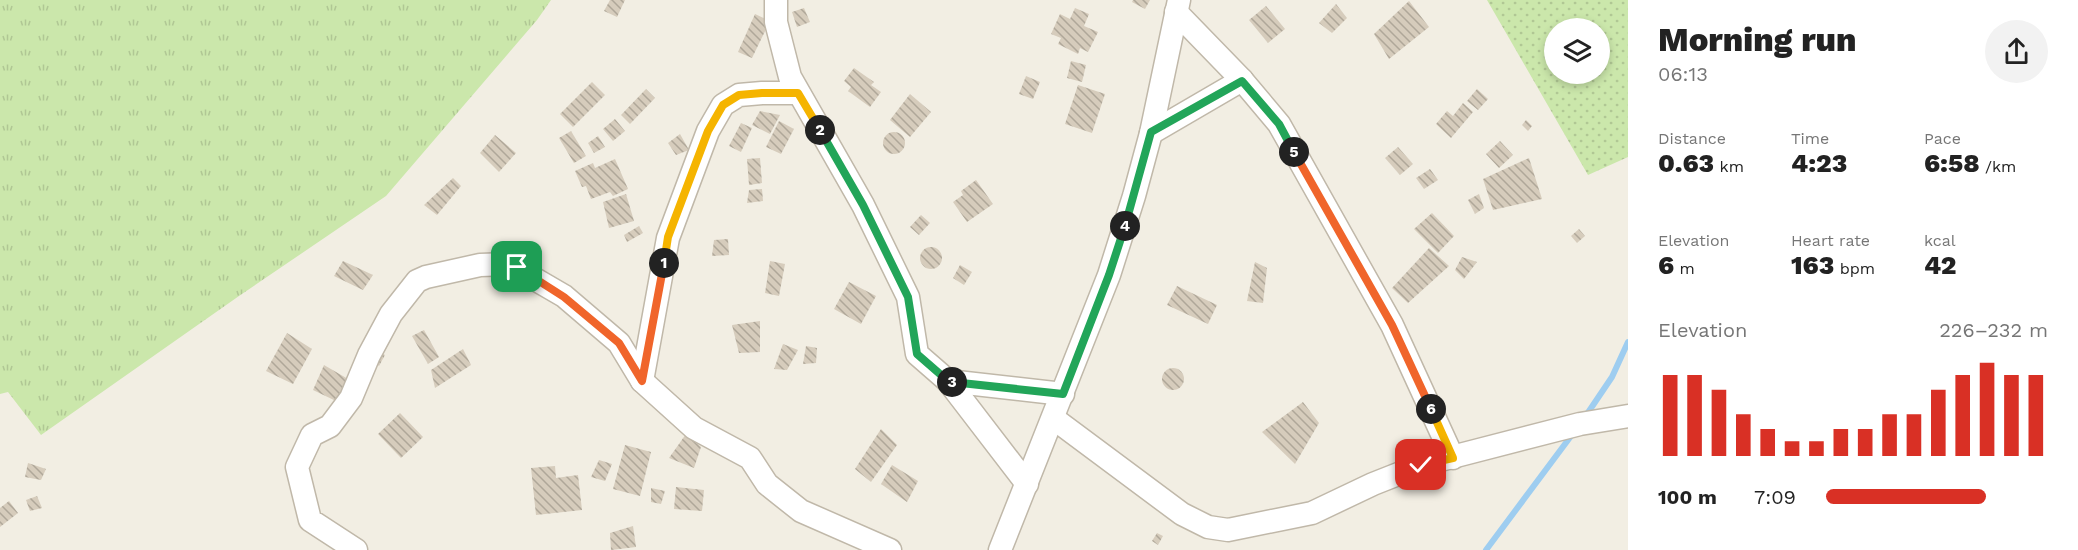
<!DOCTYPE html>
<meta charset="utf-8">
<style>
body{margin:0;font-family:"Work Sans",sans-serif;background:#f2f2f2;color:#222;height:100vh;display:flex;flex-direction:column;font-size:22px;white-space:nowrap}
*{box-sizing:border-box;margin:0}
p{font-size:20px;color:#767676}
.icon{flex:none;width:33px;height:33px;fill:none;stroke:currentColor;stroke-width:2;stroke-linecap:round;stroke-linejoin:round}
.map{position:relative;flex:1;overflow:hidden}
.details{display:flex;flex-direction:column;background:#fff;width:450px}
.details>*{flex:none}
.controls{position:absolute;left:1544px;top:18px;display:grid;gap:12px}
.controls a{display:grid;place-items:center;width:66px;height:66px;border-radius:50%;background:#fff;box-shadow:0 3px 9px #0003;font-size:30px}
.pin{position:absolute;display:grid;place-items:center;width:51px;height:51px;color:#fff;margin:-26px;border-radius:12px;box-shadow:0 3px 9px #0006}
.km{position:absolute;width:30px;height:30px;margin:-15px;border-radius:50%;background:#222;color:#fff;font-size:16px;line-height:30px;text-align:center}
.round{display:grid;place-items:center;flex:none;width:63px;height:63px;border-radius:32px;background:#f2f2f2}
.summary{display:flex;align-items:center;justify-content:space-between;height:102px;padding:0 30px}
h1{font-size:33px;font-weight:800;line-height:45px}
.metrics{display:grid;grid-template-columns:repeat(3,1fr);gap:9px;height:102px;padding:6px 30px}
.metrics div{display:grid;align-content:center}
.metrics b{font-size:26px;font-weight:800}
.metrics small{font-size:16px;font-weight:400}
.metrics p{font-size:16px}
.chart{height:168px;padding:12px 30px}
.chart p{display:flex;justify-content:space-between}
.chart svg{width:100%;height:108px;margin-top:6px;stroke:#d93025;stroke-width:6}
ul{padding:0 30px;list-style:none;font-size:20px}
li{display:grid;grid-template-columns:96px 72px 1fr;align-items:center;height:45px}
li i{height:15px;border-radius:8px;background:#d93025}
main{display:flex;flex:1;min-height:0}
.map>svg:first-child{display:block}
</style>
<main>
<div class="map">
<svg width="1628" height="550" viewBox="0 0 1628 550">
<defs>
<pattern id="grass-tufts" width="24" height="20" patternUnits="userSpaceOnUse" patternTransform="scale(1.5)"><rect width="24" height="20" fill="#cbe7ab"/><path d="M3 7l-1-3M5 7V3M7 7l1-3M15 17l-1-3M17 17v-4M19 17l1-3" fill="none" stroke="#b0c794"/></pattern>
<pattern id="park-dots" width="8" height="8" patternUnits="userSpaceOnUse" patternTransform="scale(1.5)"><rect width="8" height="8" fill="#cbe7ab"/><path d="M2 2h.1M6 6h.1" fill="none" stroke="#b0c794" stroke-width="1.8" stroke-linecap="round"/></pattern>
<pattern id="building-back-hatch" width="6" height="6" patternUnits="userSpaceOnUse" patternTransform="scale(1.5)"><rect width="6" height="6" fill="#d6ccbc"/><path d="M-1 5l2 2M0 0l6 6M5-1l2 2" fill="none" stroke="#afa799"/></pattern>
</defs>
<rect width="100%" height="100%" fill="#f2eee3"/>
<path fill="url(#grass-tufts)" d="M0,0H551L537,20L386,196L239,296L41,435L8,392L0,394Z"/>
<path fill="url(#park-dots)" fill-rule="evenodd" d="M1487,0H1628V157L1588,175ZM1554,28H1599V74H1554Z"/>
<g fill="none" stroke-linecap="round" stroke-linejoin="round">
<g stroke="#9ecdf0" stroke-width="6">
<path d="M1585,417L1612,377L1628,342"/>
<path d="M1486,550L1574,432"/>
</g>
</g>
<g fill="url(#building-back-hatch)">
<path d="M610,0H625L617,17L604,11Z"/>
<path d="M1133,0H1150L1145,9L1132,2Z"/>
<path d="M1409,1L1429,27L1389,59L1374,34Z"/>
<path d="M1336,4L1347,18L1332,33L1319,23Z"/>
<path d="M1266,6L1285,29L1268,43L1249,20Z"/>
<path d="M804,8L810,22L797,27L792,12Z"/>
<path d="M1075,8L1089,14L1084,26L1098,32L1088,52L1080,48L1078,54L1058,44L1061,38L1051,34L1060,14L1070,19Z"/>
<path d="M755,14L770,21L752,58L738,52Z"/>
<path d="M1071,61L1086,65L1082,82L1067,78Z"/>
<path d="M854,68L874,82L871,85L881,92L870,107L848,91L851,87L844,81Z"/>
<path d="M1026,76L1040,82L1033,99L1019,94Z"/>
<path d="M592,82L605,95L573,127L560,114Z"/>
<path d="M1078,85L1105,94L1092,133L1065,124Z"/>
<path d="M646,89L655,98L630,124L621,115Z"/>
<path d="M1477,89L1488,99L1478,110L1467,101Z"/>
<path d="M910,94L931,112L910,137L890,120Z"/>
<path d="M1463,103L1473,112L1451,138L1436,124L1447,111L1453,116Z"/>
<path d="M760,111L780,115L770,134L752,125Z"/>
<path d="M615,119L625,131L613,141L603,129Z"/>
<path d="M1526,120L1532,126L1528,131L1522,125Z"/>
<path d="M779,121L794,129L781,154L766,147Z"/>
<path d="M741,123L752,128L741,152L729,146Z"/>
<path d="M571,131L586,156L574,163L559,138Z"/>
<circle cx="894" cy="143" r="11"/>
<path d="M680,134L689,150L676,155L668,143Z"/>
<path d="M495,135L516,153L499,172L480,153Z"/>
<path d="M598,136L605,147L594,153L588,143Z"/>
<path d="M1500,141L1513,155L1499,168L1486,154Z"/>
<path d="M1398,147L1413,164L1400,175L1385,158Z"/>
<path d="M760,158L762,183L749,185L747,159Z"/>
<path d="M1529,158L1542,199L1493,210L1483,179Z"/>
<path d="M615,159L628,189L613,196L610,192L591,199L586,186L582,187L575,171L593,163L595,168Z"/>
<path d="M1430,169L1438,180L1424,189L1416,178Z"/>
<path d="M453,178L461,186L437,215L424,205Z"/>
<path d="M976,180L993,204L967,222L953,202L963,195L961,191Z"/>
<path d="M762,189L763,201L747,203L749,190Z"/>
<path d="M626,194L634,221L609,228L603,202Z"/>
<path d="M1479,194L1484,208L1475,214L1468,200Z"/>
<path d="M1432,213L1454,236L1438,253L1414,229Z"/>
<path d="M921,215L930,223L919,235L910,227Z"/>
<path d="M639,226L643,233L627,242L624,235Z"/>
<path d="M1579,229L1585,236L1577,243L1571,236Z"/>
<path d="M728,239L729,255L712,256L714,240Z"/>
<circle cx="931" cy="258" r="11"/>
<path d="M1429,248L1449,266L1408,303L1392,288Z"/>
<path d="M1462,257L1477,262L1464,279L1455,270Z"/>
<path d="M343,261L373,275L363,290L334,276Z"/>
<path d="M770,261L785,264L779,296L765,293Z"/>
<path d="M1255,262L1267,268L1263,303L1247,301Z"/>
<path d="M960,265L972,272L964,285L953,278Z"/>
<path d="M849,282L876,296L861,324L834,309Z"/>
<path d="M1177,286L1217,305L1208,324L1167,305Z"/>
<path d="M760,321V352L739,353L732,325Z"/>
<path d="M424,330L439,357L428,364L412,336Z"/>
<path d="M287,333L312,349L293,384L266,371Z"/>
<path d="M783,344L798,350L787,370L774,369Z"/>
<path d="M806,346L817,348L816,363L803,364Z"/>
<path d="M463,349L471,365L435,388L431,370Z"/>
<path d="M380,352L385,355L379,366L374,362Z"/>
<path d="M324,365L348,379L336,401L313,390Z"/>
<circle cx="1173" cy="379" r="11"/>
<path d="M1303,402L1319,423L1295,464L1262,432Z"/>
<path d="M400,413L423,437L401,458L378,434Z"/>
<path d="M881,429L897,445L871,482L855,469Z"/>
<path d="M686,434L701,447L694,468L669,458Z"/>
<path d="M625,445L651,452L640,496L613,489Z"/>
<path d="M599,460L612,464L605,481L591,477Z"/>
<path d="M28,463L46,469L41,480L25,477Z"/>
<path d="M892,465L918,481L907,502L881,484Z"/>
<path d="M555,466L556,478L578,475L582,510L536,515L531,468Z"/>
<path d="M676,487L704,490L702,511L674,509Z"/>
<path d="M651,488L665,491L661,504L651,502Z"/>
<path d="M37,496L42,508L30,511L26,500Z"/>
<path d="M9,501L18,513L0,527V508Z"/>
<path d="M633,526L636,547L611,550L610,533Z"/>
<path d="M1157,533L1163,536L1158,545L1152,541Z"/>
</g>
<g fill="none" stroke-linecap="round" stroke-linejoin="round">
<g stroke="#c0b8a9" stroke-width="25">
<g id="minor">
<path d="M776,0V22L790,77L863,205L908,297L917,354L948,381L1027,484"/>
<path d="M1176,12L1242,80L1279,124L1392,325L1453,458"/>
<path d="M1151,133L1242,80"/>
<path d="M642,381L668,238L708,131L723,105L739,95L762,93H798"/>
<path d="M948,381L1063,394"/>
<path d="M1053,418L1182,514L1208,527L1228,530L1312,513L1373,484L1421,465L1580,424L1628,416"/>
<path d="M356,550L310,520L297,467L312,435L330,426L351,398L369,355L391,314L417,281L426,277L480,265L509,264L564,296L619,343L642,381L694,428L750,458L767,484L801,511L890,550"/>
<path d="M1000,550L1109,275L1134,196L1151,133L1179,0"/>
</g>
</g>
<use href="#minor" stroke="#fff" stroke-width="22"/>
</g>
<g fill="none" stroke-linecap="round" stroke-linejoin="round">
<g stroke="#fff" stroke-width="12">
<path id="split-1" d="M517,267L564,297L619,343L642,381L664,263"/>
</g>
<g stroke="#fff" stroke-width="12">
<path id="split-2" d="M664,263L668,237L708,131L723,105L739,95L762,93H798L820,130"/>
</g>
<g stroke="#fff" stroke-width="12">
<path id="split-3" d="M820,130L863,205L908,297L917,354L948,381L952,382"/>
</g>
<g stroke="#fff" stroke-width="12">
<path id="split-4" d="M952,382L1063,394L1109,275L1125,226"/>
</g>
<g stroke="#fff" stroke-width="12">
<path id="split-5" d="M1125,226L1151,132L1242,81L1279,124L1294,152"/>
</g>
<g stroke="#fff" stroke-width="12">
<path id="split-6" d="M1294,152L1392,325L1431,409"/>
</g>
<g stroke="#fff" stroke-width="12">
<path id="split-7" d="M1421,465L1453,458L1431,409"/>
</g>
<use href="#split-1" stroke="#f0652b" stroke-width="8"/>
<use href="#split-2" stroke="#f5b400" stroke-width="8"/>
<use href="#split-3" stroke="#22a559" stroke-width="8"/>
<use href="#split-4" stroke="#22a559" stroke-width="8"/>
<use href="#split-5" stroke="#22a559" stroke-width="8"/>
<use href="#split-6" stroke="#f0652b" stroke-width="8"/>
<use href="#split-7" stroke="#f5b400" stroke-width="8"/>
</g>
</svg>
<div class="controls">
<a><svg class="icon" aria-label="layers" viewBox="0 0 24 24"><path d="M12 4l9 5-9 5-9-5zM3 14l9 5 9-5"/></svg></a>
</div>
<div class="pin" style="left:517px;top:267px;background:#1e9e55"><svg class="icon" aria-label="arrive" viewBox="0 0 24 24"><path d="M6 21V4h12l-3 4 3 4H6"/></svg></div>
<div class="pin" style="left:1421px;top:465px;background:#d93025"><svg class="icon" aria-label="check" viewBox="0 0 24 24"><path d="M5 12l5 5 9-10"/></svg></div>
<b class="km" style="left:664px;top:263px">1</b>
<b class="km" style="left:820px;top:130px">2</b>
<b class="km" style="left:952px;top:382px">3</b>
<b class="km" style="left:1125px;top:226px">4</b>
<b class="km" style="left:1294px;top:152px">5</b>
<b class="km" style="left:1431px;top:409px">6</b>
</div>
<section class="details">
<div class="summary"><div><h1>Morning run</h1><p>06:13</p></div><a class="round"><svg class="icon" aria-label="share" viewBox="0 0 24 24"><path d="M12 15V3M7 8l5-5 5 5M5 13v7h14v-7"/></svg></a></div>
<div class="metrics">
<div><p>Distance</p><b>0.63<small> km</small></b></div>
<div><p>Time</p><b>4:23</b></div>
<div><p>Pace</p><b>6:58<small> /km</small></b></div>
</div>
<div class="metrics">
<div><p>Elevation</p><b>6<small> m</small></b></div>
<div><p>Heart rate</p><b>163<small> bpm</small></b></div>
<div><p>kcal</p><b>42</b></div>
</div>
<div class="chart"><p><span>Elevation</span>226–232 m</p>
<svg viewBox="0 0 160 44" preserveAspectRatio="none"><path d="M5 44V11M15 44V11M25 44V17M35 44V27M45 44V33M55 44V38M65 44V38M75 44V33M85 44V33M95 44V27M105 44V27M115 44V17M125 44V11M135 44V6M145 44V11M155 44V11"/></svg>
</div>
<ul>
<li><b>100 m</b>7:09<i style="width:72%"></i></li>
</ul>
</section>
</main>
